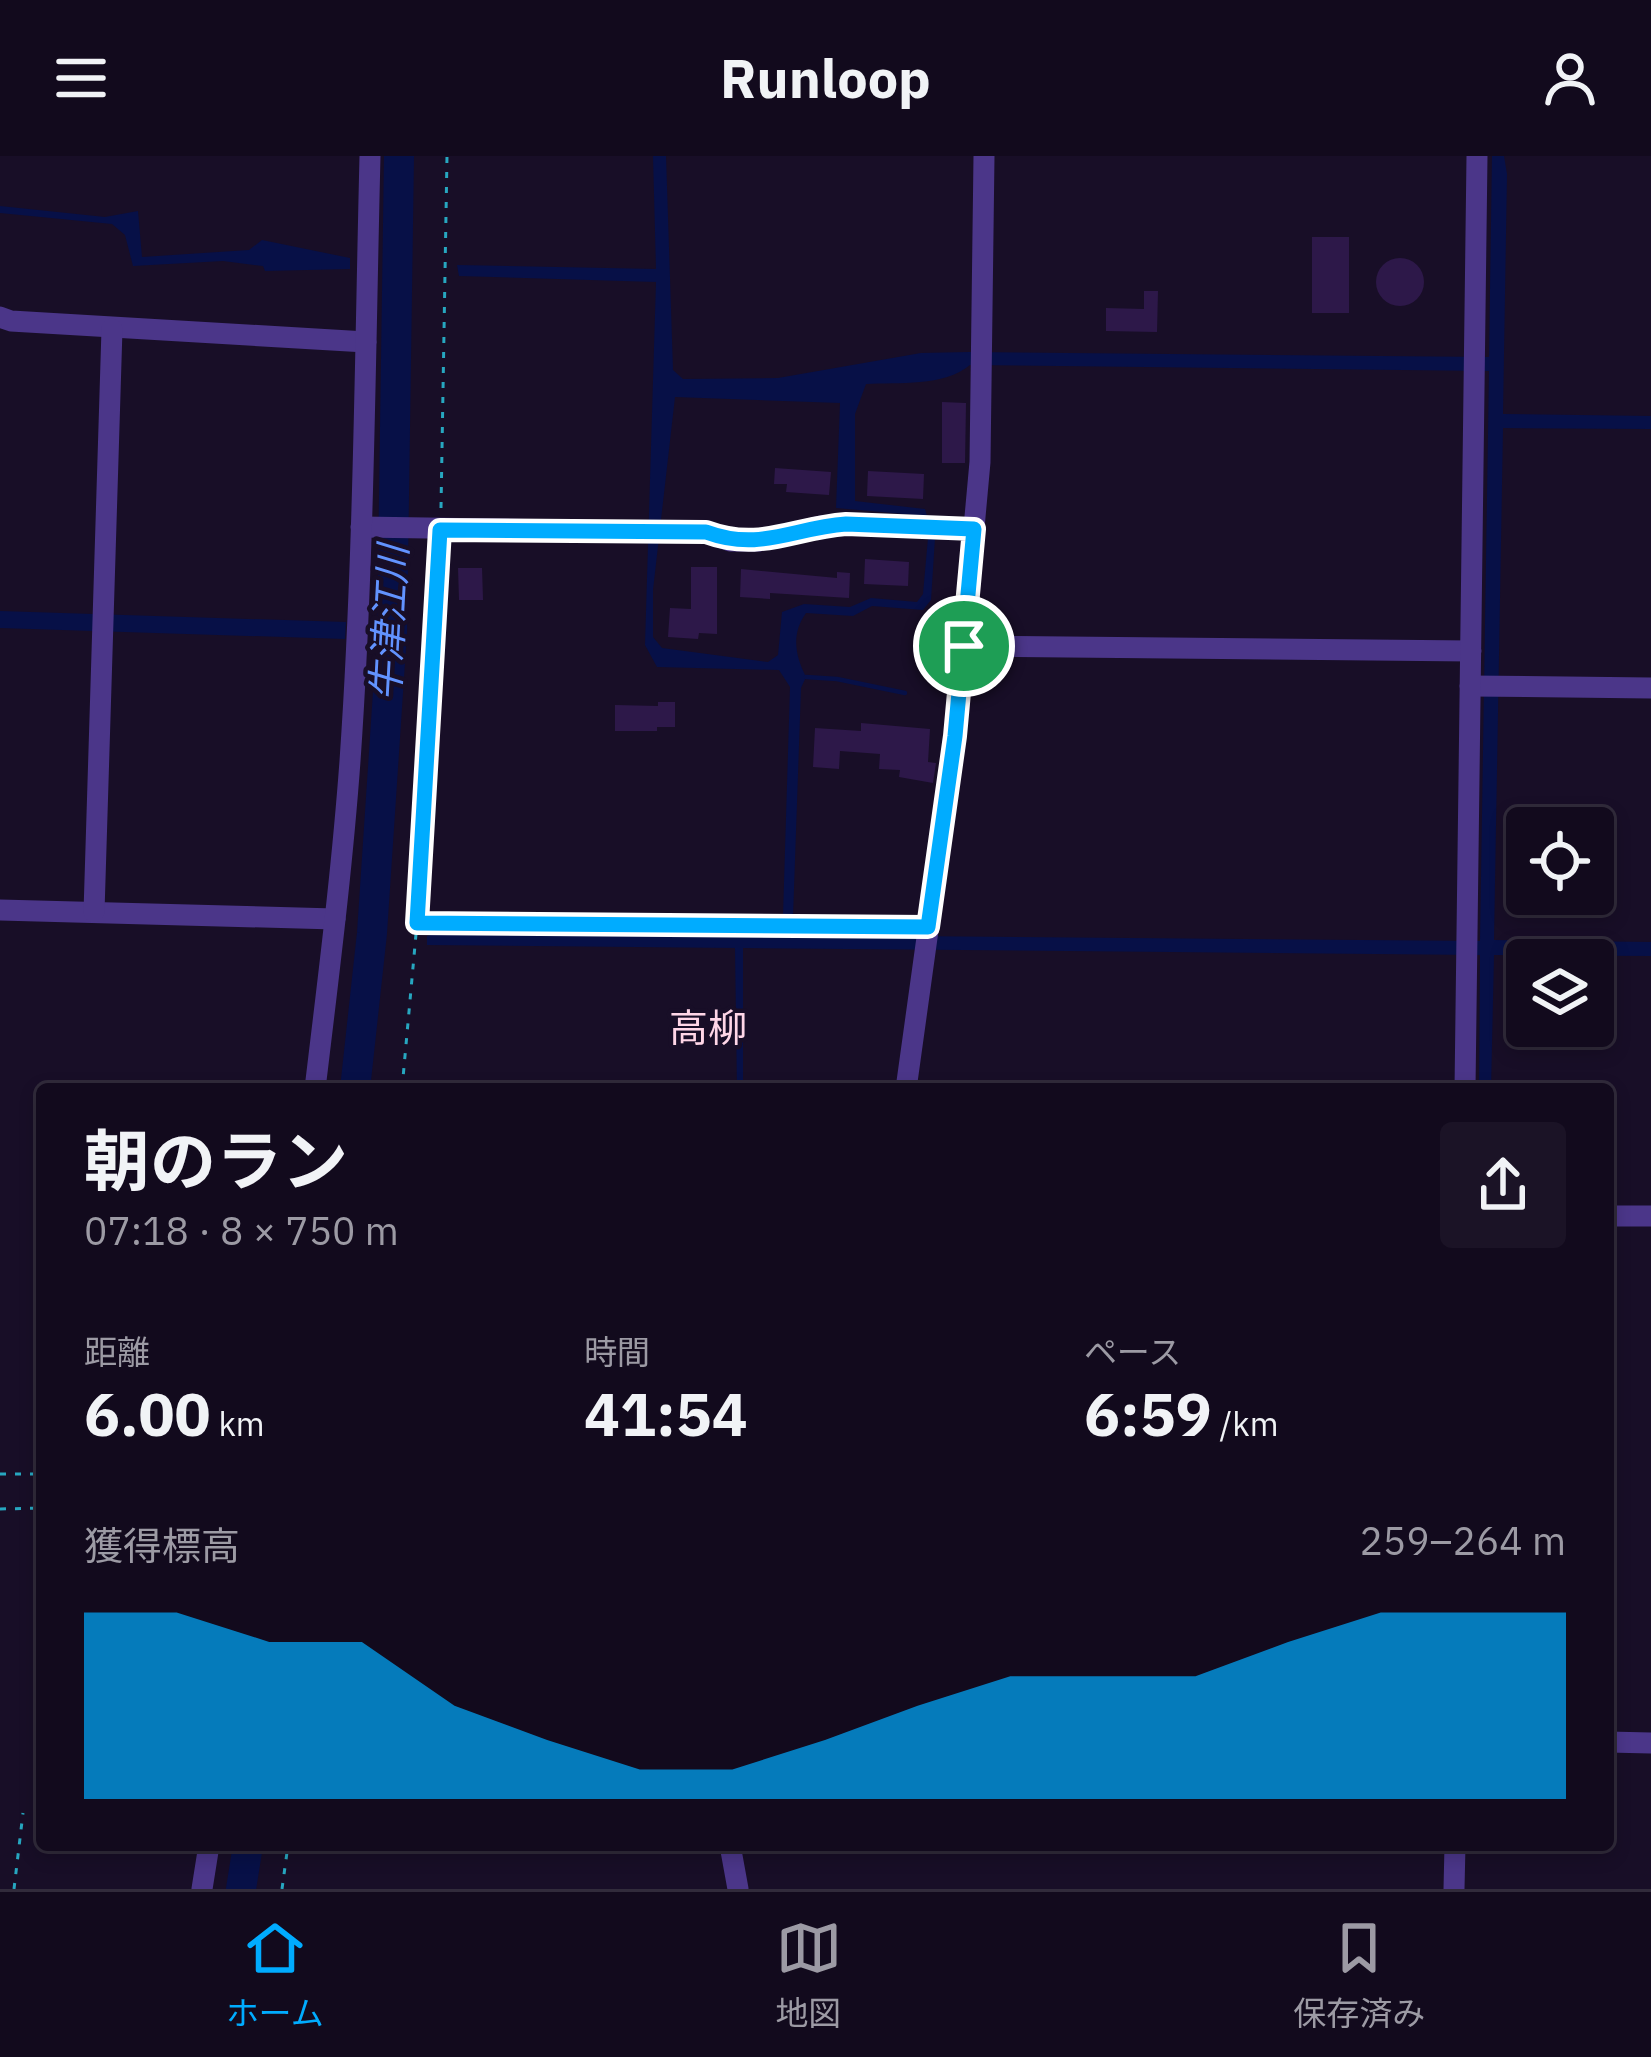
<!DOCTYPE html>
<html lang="ja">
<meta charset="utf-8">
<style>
body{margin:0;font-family:"IBM Plex Sans","Noto Sans JP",sans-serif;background:#1b1326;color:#f1f3f6;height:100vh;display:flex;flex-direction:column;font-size:45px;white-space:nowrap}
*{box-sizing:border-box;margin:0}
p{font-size:39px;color:#9c9aa4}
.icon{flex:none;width:66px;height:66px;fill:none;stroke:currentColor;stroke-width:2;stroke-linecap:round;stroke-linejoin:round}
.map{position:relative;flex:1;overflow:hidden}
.side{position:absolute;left:36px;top:927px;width:1578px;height:768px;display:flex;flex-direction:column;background:#120a1d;border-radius:12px;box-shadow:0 6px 18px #0003,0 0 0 3px #312b3b}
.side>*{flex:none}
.fabs{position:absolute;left:1506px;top:651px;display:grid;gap:24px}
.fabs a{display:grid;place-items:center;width:108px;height:108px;border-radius:12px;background:#120a1d;box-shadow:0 6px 18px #0003,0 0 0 3px #312b3b;font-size:60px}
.pin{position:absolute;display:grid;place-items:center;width:102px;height:102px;color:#fff;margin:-51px;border:6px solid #fff;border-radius:50%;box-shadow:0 3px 12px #0007}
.round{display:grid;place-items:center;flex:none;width:126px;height:126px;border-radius:12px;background:#1b1326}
.summary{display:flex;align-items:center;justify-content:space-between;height:204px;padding:0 48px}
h1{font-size:66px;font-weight:700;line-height:90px}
.metrics{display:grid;grid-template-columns:repeat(3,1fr);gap:18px;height:204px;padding:12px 48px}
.metrics div{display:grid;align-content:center}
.metrics b{font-size:60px;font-weight:700}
.metrics small{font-size:33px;font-weight:400}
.metrics p{font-size:33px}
.chart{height:336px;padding:24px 48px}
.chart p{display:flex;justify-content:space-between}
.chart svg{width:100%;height:216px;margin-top:12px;fill:#00acff;opacity:.7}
header{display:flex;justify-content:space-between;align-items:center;height:156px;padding:0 48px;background:#120a1d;font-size:54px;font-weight:700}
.dock{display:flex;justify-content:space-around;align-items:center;height:168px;border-top:3px solid #312b3b;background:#120a1d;font-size:33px;color:#9c9aa4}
.dock a{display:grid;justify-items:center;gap:6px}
.dock .active{color:#00acff}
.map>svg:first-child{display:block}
</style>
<header><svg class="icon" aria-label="menu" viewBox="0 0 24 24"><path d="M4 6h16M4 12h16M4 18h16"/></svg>Runloop<svg class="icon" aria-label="person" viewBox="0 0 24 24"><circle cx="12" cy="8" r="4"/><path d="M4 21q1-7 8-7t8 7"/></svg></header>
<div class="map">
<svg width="1651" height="1733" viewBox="0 0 1651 1733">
<rect width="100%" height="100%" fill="#180e27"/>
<g fill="#071047">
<path d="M653,0H666L673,214L683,223L778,222L921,197L970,196L1489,201L1492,0H1504L1507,18L1503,258L1651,260V273L1503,272L1494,784L1651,786V800L1494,799L1491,933H1479L1480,799L743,792V933H737L735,792L427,789V780L441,776L1480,785L1489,215L970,209C944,231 898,226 866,228L855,258V345L925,353L927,360L836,352L840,247L675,241L653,434V481L662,492L768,506L778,499L782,456L804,448L850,451L871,442L917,446L923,438L928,382H935L931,444L923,454L872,450L853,460L806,457C791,478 795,499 806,521L801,532L793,761L783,760L790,531L779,514L657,511L645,489L656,126L459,120L457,109L656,113Z"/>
<path d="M0,50L105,61L138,55L142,101L249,94L262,84L350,102V113L265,115L263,110L223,105L133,110L125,79L112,68L0,57Z"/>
<path d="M0,455L346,466L345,483L0,472Z"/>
</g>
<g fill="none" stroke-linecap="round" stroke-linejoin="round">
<path stroke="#071047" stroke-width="4.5" d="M806,521L837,523L905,537"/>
<g stroke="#071047" stroke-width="30">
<path d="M355,933L372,777L392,476L399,0"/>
<path d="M241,1733L248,1689"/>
</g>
</g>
<g fill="#2d1849">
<rect x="1312" y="81" width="37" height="76"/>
<circle cx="1400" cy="126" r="24"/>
<path d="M1144,135H1158L1157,176L1106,175V152L1144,153Z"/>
<path d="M942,246L966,247L965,307H942Z"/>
<path d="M775,312L831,316L829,339L786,336L787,328H774Z"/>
<path d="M868,315L924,318L923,343L867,340Z"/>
<path d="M865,403L909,406L908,430L864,428Z"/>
<path d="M691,411H717V478L699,477L698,483L668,481L670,452L691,453Z"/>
<path d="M458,412H482L483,444H459Z"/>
<path d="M741,413L837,422V416L850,417L849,442L770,437V443L740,441Z"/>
<path d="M658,546H675V571H657V575H615V549L658,550Z"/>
<path d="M861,567L930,573L928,606L936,607L933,627L899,621L900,614L879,613L880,598L840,595L839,613L813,611L815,572L861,575Z"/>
</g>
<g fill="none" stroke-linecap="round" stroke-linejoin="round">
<g stroke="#27a7c0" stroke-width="3" stroke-dasharray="6 9" stroke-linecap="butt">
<path d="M441,352L447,0"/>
<path d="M419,767L907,770"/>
<path d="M402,933L417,767L439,392"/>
<path d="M0,1318H42"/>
<path d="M0,1353L42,1352"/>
<path d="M14,1733L23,1657"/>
<path d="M282,1733L288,1689"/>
</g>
<g stroke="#4b3689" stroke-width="21">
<path d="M0,161L11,165L366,186"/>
<path d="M361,371L706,376L730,385H759L821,370L846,368L974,373"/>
<path d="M964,490L1471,495"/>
<path d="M1470,530L1651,532"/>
<path d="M0,754L335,763"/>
<path d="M94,756L112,173"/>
<path d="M315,933C328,824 342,715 350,605C364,404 365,201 370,0"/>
<path d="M906,933L955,580L980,306L984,0"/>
<path d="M1465,933L1477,0"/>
<path d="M1608,1060H1651"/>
<path d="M1608,1586L1651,1587"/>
<path d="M730,1689L738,1733"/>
<path d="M202,1733L209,1689"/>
<path d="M1454,1733L1455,1689"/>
</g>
</g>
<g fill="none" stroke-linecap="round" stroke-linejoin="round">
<g stroke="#fff" stroke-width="24">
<path id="route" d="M846,368L974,373L955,580L928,771L417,767L440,374L706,376C760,396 792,372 846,368Z"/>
</g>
<use href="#route" stroke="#00acff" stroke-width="15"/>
</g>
<g text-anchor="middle" stroke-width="9" stroke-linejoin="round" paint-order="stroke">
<g font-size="39" font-style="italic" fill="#6293ff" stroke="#180e27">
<text transform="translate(389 467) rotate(-87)" y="14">牛津江川</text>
</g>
<g font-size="39" fill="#ffd6e7" stroke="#180e27">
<text x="708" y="886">高柳</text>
</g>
</g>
</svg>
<div class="fabs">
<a><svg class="icon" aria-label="locate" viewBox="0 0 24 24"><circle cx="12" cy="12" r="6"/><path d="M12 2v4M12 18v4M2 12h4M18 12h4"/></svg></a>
<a><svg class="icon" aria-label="layers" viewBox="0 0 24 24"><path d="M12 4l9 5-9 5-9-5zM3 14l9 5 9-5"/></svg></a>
</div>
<div class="pin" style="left:964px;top:490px;background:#1e9e55"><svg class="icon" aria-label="arrive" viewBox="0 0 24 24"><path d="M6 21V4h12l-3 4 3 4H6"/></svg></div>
<section class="side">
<div class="summary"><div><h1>朝のラン</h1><p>07:18 · 8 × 750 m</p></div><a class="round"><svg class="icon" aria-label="share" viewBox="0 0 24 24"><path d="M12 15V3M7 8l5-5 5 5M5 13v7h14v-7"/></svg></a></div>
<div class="metrics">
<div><p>距離</p><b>6.00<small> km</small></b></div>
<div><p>時間</p><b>41:54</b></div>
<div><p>ペース</p><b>6:59<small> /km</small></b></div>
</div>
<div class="chart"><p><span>獲得標高</span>259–264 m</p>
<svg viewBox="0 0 160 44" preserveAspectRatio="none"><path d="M0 44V6L10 6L20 12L30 12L40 25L50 32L60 38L70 38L80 32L90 25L100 19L110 19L120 19L130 12L140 6L150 6L160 6V44z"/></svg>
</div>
</section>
</div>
<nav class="dock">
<a class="active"><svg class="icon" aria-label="home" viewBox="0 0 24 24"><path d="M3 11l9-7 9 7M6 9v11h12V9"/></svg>ホーム</a>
<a><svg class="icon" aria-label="map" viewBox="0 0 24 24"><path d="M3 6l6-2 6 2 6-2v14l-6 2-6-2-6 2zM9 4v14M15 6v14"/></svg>地図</a>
<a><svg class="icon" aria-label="saved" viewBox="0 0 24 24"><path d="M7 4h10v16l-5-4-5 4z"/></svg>保存済み</a>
</nav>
